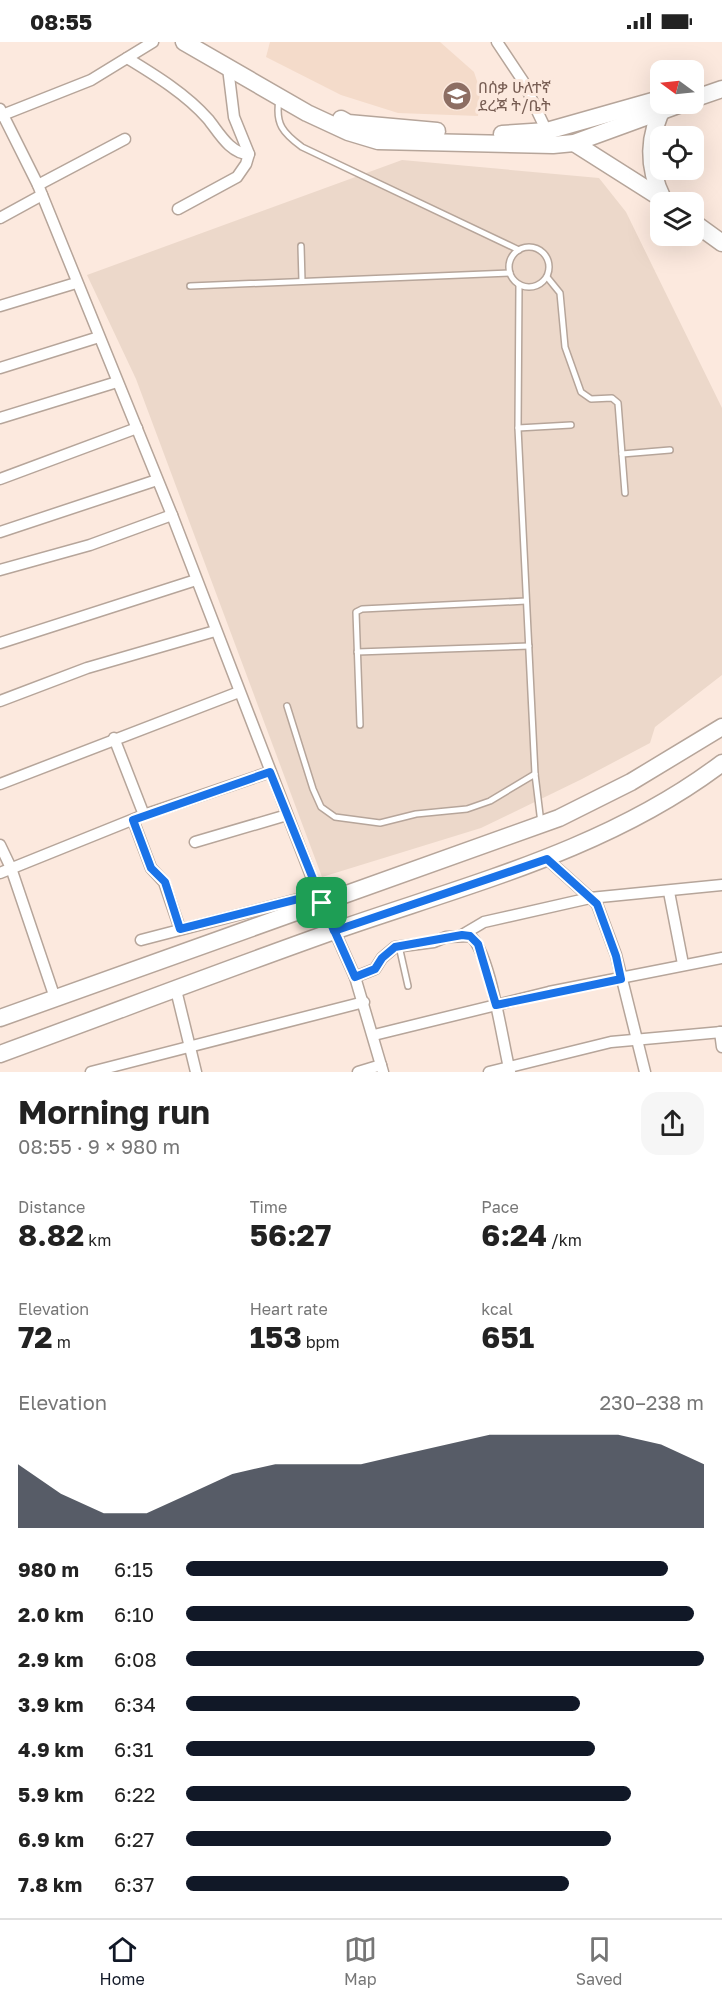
<!DOCTYPE html>
<meta charset="utf-8">
<style>
body{margin:0;font-family:"Golos Text","Noto Sans Ethiopic",sans-serif;background:#f6f6f6;color:#222;height:100vh;display:flex;flex-direction:column;font-size:22px;white-space:nowrap}
*{box-sizing:border-box;margin:0}
p{font-size:20px;color:#767676}
.icon{flex:none;width:33px;height:33px;fill:none;stroke:currentColor;stroke-width:2;stroke-linecap:round;stroke-linejoin:round}
.map{position:relative;height:1030px;overflow:hidden}
.details{display:flex;flex-direction:column;background:#fff;flex:1}
.details>*{flex:none}
.needle{width:39px;rotate:285deg}
.fabs{position:absolute;left:650px;top:18px;display:grid;gap:12px}
.fabs a{display:grid;place-items:center;width:54px;height:54px;border-radius:12px;background:#fff;box-shadow:0 6px 24px #0002;font-size:30px}
.pin{position:absolute;display:grid;place-items:center;width:51px;height:51px;color:#fff;margin:-26px;border-radius:12px;box-shadow:0 3px 9px #0006}
.round{display:grid;place-items:center;flex:none;width:63px;height:63px;border-radius:18px;background:#f6f6f6}
.overview{display:flex;align-items:center;justify-content:space-between;height:102px;padding:0 18px}
h1{font-size:33px;font-weight:700;line-height:45px}
.stats{display:grid;grid-template-columns:repeat(3,1fr);gap:9px;height:102px;padding:6px 18px}
.stats div{display:grid;align-content:center}
.stats b{font-size:30px;font-weight:700}
.stats small{font-size:16px;font-weight:400}
.stats p{font-size:16px}
.chart{height:168px;padding:12px 18px}
.chart p{display:flex;justify-content:space-between}
.chart svg{width:100%;height:108px;margin-top:6px;fill:#111827;opacity:.7}
ul{padding:0 18px;list-style:none;font-size:20px}
li{display:grid;grid-template-columns:96px 72px 1fr;align-items:center;height:45px}
li i{height:15px;border-radius:8px;background:#111827}
.status{display:flex;justify-content:space-between;align-items:center;height:42px;padding:0 30px;background:#fff;direction:ltr}
.status svg{height:16px;fill:currentColor}
.dock{display:flex;justify-content:space-around;align-items:center;height:84px;border-top:2px solid #e0e0e0;background:#fff;font-size:16px;color:#767676}
.dock a{display:grid;justify-items:center;gap:3px}
.dock .current{color:#111827}
.map>svg:first-child{display:block}
</style>
<div class="status"><b>08:55</b><svg viewBox="0 0 49 12"><path d="M0 12V9h3v3zM5 12V6h3v6zM10 12V3h3v9zM15 12V0h3v12zM26 1h20v11H26zM47 4h2v5h-2z"/></svg></div>
<div class="map">
<svg width="722" height="1030" viewBox="0 0 722 1030">
<rect width="100%" height="100%" fill="#fce9de"/>
<path fill="#ecd8ca" d="M402,118L599,136L626,170L722,366V633L655,685L650,701L582,737L481,786L322,835L136,337L87,233Z"/>
<path fill="#f4dbca" d="M270,0H440L474,30L480,48L478,74L398,71L341,53L266,15Z"/>
<g fill="none" stroke-linecap="round" stroke-linejoin="round">
<g stroke="#b6a59a" stroke-width="8">
<g id="service">
<path d="M279,58C275,82 283,91 302,105L519,208"/>
<path d="M301,204L302,239"/>
<circle cx="529" cy="225" r="20"/>
<path d="M547,235L560,251L565,305L581,350L591,357L612,356L618,361L625,451"/>
<path d="M519,243L518,386L535,732L541,781"/>
<path d="M190,244L510,231"/>
<path d="M518,386L571,383"/>
<path d="M622,412L670,408"/>
<path d="M357,610L529,604"/>
<path d="M287,664L313,747L321,765L335,775L380,781L416,772L467,767L490,759L535,732"/>
<path d="M360,683L356,570L362,567L526,559"/>
<path d="M399,904L408,944"/>
</g>
</g>
<g stroke="#b6a59a" stroke-width="13">
<g id="minor">
<path d="M497,0L523,39L548,92"/>
<path d="M127,16C155,33 186,52 208,77C218,89 230,112 249,112"/>
<path d="M0,67L38,143L172,473L318,852L355,935L383,1030"/>
<path d="M0,74L91,38L153,0"/>
<path d="M38,143L125,97"/>
<path d="M178,167L237,135L246,122L249,112L234,75L228,26"/>
<path d="M0,176L42,153"/>
<path d="M0,264L76,241"/>
<path d="M0,326L99,295"/>
<path d="M0,376L117,340"/>
<path d="M0,437L137,386"/>
<path d="M0,490L157,438"/>
<path d="M0,528L90,503L172,473"/>
<path d="M0,601L196,538"/>
<path d="M0,659L87,626L215,589"/>
<path d="M114,696L144,773"/>
<path d="M0,742L239,650"/>
<path d="M133,778L151,826L164,840L180,887"/>
<path d="M195,800L287,773"/>
<path d="M0,803L11,826L55,956"/>
<path d="M547,817L597,862L616,913L645,1030"/>
<path d="M0,831L144,773L270,730"/>
<path d="M669,850L683,922"/>
<path d="M462,893L484,880L590,856L722,843"/>
<path d="M141,898L318,852"/>
<path d="M355,935L375,927L382,916L395,905L434,900L446,895L470,894C490,908 503,1003 510,1030"/>
<path d="M176,948L196,1030"/>
<path d="M720,990L722,1005"/>
<path d="M374,993L549,950L722,916"/>
<path d="M91,1030L364,960"/>
<path d="M358,1030L381,1023"/>
<path d="M489,1030L611,1000L722,990"/>
</g>
</g>
<g stroke="#b6a59a" stroke-width="19">
<g id="primary">
<path d="M184,0L307,71L348,90L378,99L553,103L574,101L681,62"/>
<path d="M693,57L722,47"/>
<path d="M341,77L348,81L437,89"/>
<path d="M502,92L547,89L660,57"/>
<path d="M574,101L667,160"/>
<path d="M663,157C647,125 647,94 665,62"/>
<path d="M693,180L722,201"/>
<path d="M0,976L559,776L631,740L722,685"/>
<path d="M0,1012C112,971 224,928 337,888C469,842 609,807 722,721"/>
</g>
</g>
<use href="#service" stroke="#fff" stroke-width="5"/>
<use href="#minor" stroke="#fff" stroke-width="10"/>
<use href="#primary" stroke="#fff" stroke-width="16"/>
</g>
<g fill="none" stroke-linecap="round" stroke-linejoin="round">
<g stroke="#fff" stroke-width="12">
<path id="route" d="M322,861L318,852L180,887L165,840L151,826L133,778L270,730L334,889L547,817L597,862L616,914L621,937L496,963L478,902L470,894L462,893L395,905L382,916L375,927L355,935L322,861"/>
</g>
<use href="#route" stroke="#1a73e8" stroke-width="8"/>
</g>
<defs>
<g id="school-disc" transform="scale(1.5)"><circle r="9.5" fill="#8d6e63" stroke="#fce9de"/><path d="M0-5L7-2L0 1L-7-2ZM-4 1L0 2.5L4 1V4Q0 6-4 4Z" fill="#fff"/></g>
</defs>
<g fill-rule="evenodd">
<use href="#school-disc" x="457" y="54"/>
</g>
<g text-anchor="middle" stroke-width="6" stroke-linejoin="round" paint-order="stroke">
<g font-size="16" fill="#785e54" stroke="#fce9de" text-anchor="start">
<text x="478" y="51">በሰቃ ሁለተኛ<tspan x="478" dy="18">ደረጃ ት/ቤት</tspan></text>
</g>
</g>
</svg>
<div class="fabs">
<a><svg class="needle" viewBox="-14 -14 28 28"><path d="M0-13l5 13h-10z" fill="#e53935"/><path d="M0 13l5-13h-10z" fill="#767676"/></svg></a>
<a><svg class="icon" aria-label="locate" viewBox="0 0 24 24"><circle cx="12" cy="12" r="6"/><path d="M12 2v4M12 18v4M2 12h4M18 12h4"/></svg></a>
<a><svg class="icon" aria-label="layers" viewBox="0 0 24 24"><path d="M12 4l9 5-9 5-9-5zM3 14l9 5 9-5"/></svg></a>
</div>
<div class="pin" style="left:322px;top:861px;background:#1e9e55"><svg class="icon" aria-label="arrive" viewBox="0 0 24 24"><path d="M6 21V4h12l-3 4 3 4H6"/></svg></div>
</div>
<section class="details">
<div class="overview"><div><h1>Morning run</h1><p>08:55 · 9 × 980 m</p></div><a class="round"><svg class="icon" aria-label="share" viewBox="0 0 24 24"><path d="M12 15V3M7 8l5-5 5 5M5 13v7h14v-7"/></svg></a></div>
<div class="stats">
<div><p>Distance</p><b>8.82<small> km</small></b></div>
<div><p>Time</p><b>56:27</b></div>
<div><p>Pace</p><b>6:24<small> /km</small></b></div>
</div>
<div class="stats">
<div><p>Elevation</p><b>72<small> m</small></b></div>
<div><p>Heart rate</p><b>153<small> bpm</small></b></div>
<div><p>kcal</p><b>651</b></div>
</div>
<div class="chart"><p><span>Elevation</span>230–238 m</p>
<svg viewBox="0 0 160 44" preserveAspectRatio="none"><path d="M0 44V18L10 30L20 38L30 38L40 30L50 22L60 18L70 18L80 18L90 14L100 10L110 6L120 6L130 6L140 6L150 10L160 18V44z"/></svg>
</div>
<ul>
<li><b>980 m</b>6:15<i style="width:93%"></i></li>
<li><b>2.0 km</b>6:10<i style="width:98%"></i></li>
<li><b>2.9 km</b>6:08<i style="width:100%"></i></li>
<li><b>3.9 km</b>6:34<i style="width:76%"></i></li>
<li><b>4.9 km</b>6:31<i style="width:79%"></i></li>
<li><b>5.9 km</b>6:22<i style="width:86%"></i></li>
<li><b>6.9 km</b>6:27<i style="width:82%"></i></li>
<li><b>7.8 km</b>6:37<i style="width:74%"></i></li>
</ul>
</section>
<nav class="dock">
<a class="current"><svg class="icon" aria-label="home" viewBox="0 0 24 24"><path d="M3 11l9-7 9 7M6 9v11h12V9"/></svg>Home</a>
<a><svg class="icon" aria-label="map" viewBox="0 0 24 24"><path d="M3 6l6-2 6 2 6-2v14l-6 2-6-2-6 2zM9 4v14M15 6v14"/></svg>Map</a>
<a><svg class="icon" aria-label="saved" viewBox="0 0 24 24"><path d="M7 4h10v16l-5-4-5 4z"/></svg>Saved</a>
</nav>
